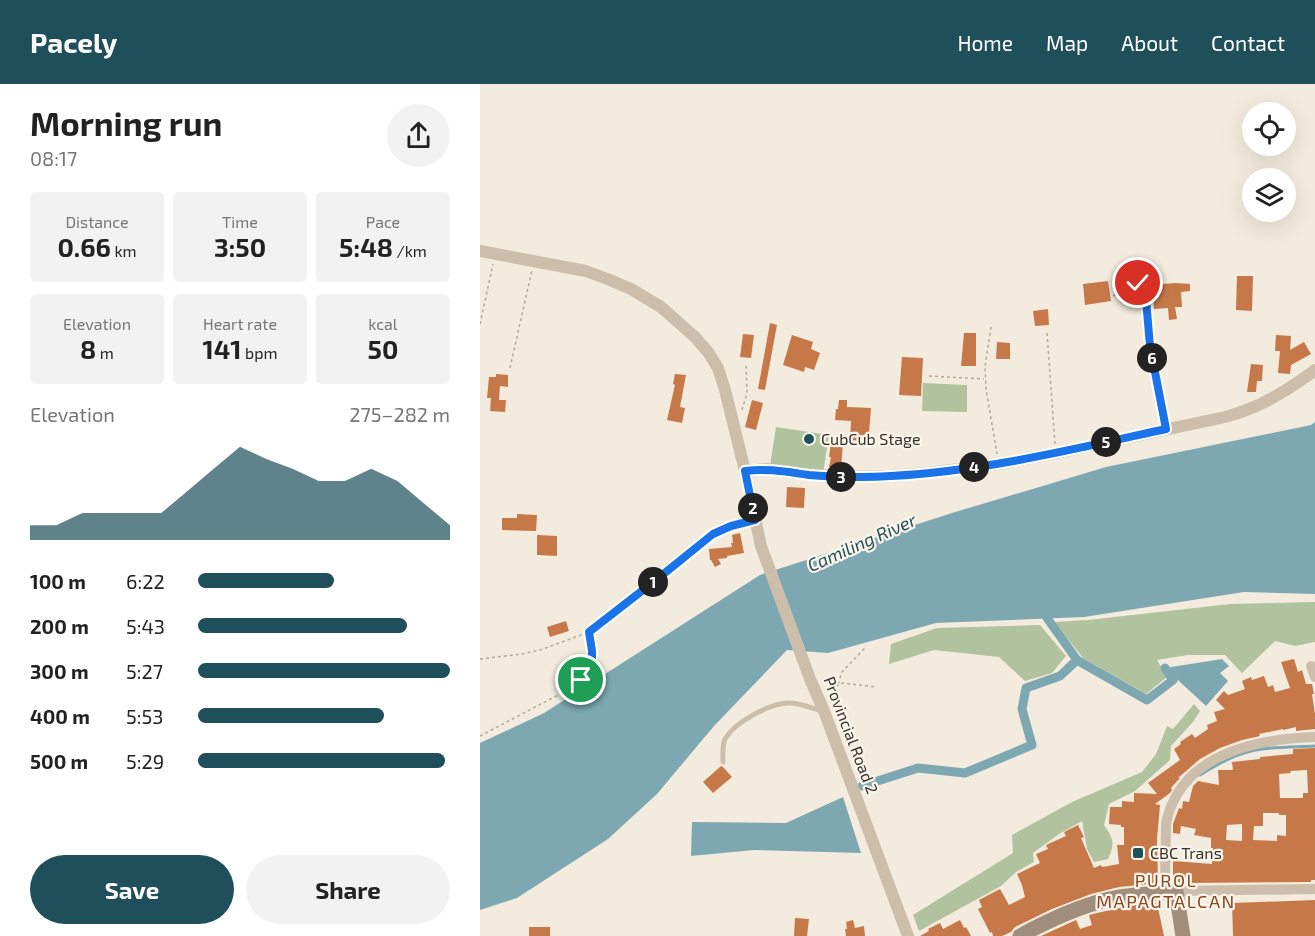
<!DOCTYPE html>
<meta charset="utf-8">
<style>
body{margin:0;font-family:"Exo 2",sans-serif;background:#f2f2f2;color:#222;height:100vh;display:flex;flex-direction:column;font-size:22px;white-space:nowrap}
*{box-sizing:border-box;margin:0}
p{font-size:20px;color:#767676}
.icon{flex:none;width:33px;height:33px;fill:none;stroke:currentColor;stroke-width:2;stroke-linecap:round;stroke-linejoin:round}
.map{position:relative;flex:1;overflow:hidden}
.panel{display:flex;flex-direction:column;background:#fff;width:480px}
.panel>*{flex:none}
.tools{position:absolute;left:762px;top:18px;display:grid;gap:12px}
.tools a{display:grid;place-items:center;width:54px;height:54px;border-radius:50%;background:#fff;box-shadow:0 6px 24px #0002;font-size:30px}
.pin{position:absolute;display:grid;place-items:center;width:51px;height:51px;color:#fff;margin:-26px;border:3px solid #fff;border-radius:50%;box-shadow:0 2px 6px #0007}
.km{position:absolute;width:30px;height:30px;margin:-15px;border-radius:50%;background:#222;color:#fff;font-size:16px;line-height:30px;text-align:center}
.round{display:grid;place-items:center;flex:none;width:63px;height:63px;border-radius:32px;background:#f2f2f2}
.overview{display:flex;align-items:center;justify-content:space-between;height:102px;padding:0 30px}
h1{font-size:33px;font-weight:700;line-height:45px}
.stats{display:grid;grid-template-columns:repeat(3,1fr);gap:9px;height:102px;padding:6px 30px}
.stats div{display:grid;align-content:center;border-radius:6px;background:#f2f2f2;text-align:center}
.stats b{font-size:26px;font-weight:700}
.stats small{font-size:16px;font-weight:400}
.stats p{font-size:16px}
.chart{height:168px;padding:12px 30px}
.chart p{display:flex;justify-content:space-between}
.chart svg{width:100%;height:108px;margin-top:6px;fill:#1e4f5b;opacity:.7}
.primary-button{display:flex;gap:12px;margin-top:auto;padding:12px 30px}
.primary-button a{flex:1;height:69px;border-radius:36px;background:#1e4f5b;color:#fff;font-size:24px;font-weight:700;line-height:69px;text-align:center}
.primary-button a+a{background:#f2f2f2;color:#222}
ul{padding:0 30px;list-style:none;font-size:20px}
li{display:grid;grid-template-columns:96px 72px 1fr;align-items:center;height:45px}
li i{height:15px;border-radius:8px;background:#1e4f5b}
header{display:flex;align-items:center;gap:36px;box-sizing:border-box;height:84px;padding:0 30px;background:#1e4f5b;color:#fff}
header strong{font-size:28px}
nav{display:flex;gap:33px;margin-inline-start:auto;font-size:21px}
main{display:flex;flex:1;min-height:0}
.map>svg:first-child{display:block}
</style>
<header>
<strong>Pacely</strong>
<nav><a>Home</a><a>Map</a><a>About</a><a>Contact</a></nav>
</header>
<main>
<section class="panel">
<div class="overview"><div><h1>Morning run</h1><p>08:17</p></div><a class="round"><svg class="icon" aria-label="share" viewBox="0 0 24 24"><path d="M12 15V3M7 8l5-5 5 5M5 13v7h14v-7"/></svg></a></div>
<div class="stats">
<div><p>Distance</p><b>0.66<small> km</small></b></div>
<div><p>Time</p><b>3:50</b></div>
<div><p>Pace</p><b>5:48<small> /km</small></b></div>
</div>
<div class="stats">
<div><p>Elevation</p><b>8<small> m</small></b></div>
<div><p>Heart rate</p><b>141<small> bpm</small></b></div>
<div><p>kcal</p><b>50</b></div>
</div>
<div class="chart"><p><span>Elevation</span>275–282 m</p>
<svg viewBox="0 0 160 44" preserveAspectRatio="none"><path d="M0 44V38L10 38L20 33L30 33L40 33L50 33L60 24L70 15L80 6L90 11L100 15L110 20L120 20L130 15L140 20L150 29L160 38V44z"/></svg>
</div>
<ul>
<li><b>100 m</b>6:22<i style="width:54%"></i></li>
<li><b>200 m</b>5:43<i style="width:83%"></i></li>
<li><b>300 m</b>5:27<i style="width:100%"></i></li>
<li><b>400 m</b>5:53<i style="width:74%"></i></li>
<li><b>500 m</b>5:29<i style="width:98%"></i></li>
</ul>
<div class="primary-button"><a>Save</a><a>Share</a></div>
</section>
<div class="map">
<svg width="835" height="852" viewBox="0 0 835 852">
<rect width="100%" height="100%" fill="#f3ecde"/>
<g fill="#b1c39e">
<path d="M443,299L487,301V328L442,327Z"/>
<path d="M296,343L349,351L343,390L290,382Z"/>
<path d="M835,518V558L815,562L795,557L762,589L745,571H708L677,576L687,593L666,610L603,574L574,538L608,536L750,520Z"/>
<path d="M560,541L586,572L572,589L545,597L519,573L454,566L409,580L411,560L457,544Z"/>
<path d="M714,620L720,627L713,638L691,662L690,676L655,707L629,720L624,741C634,755 635,760 628,775L614,778L607,765L602,737L579,750L553,769L554,778L536,788L521,802L439,847L433,831L533,769L532,751L592,718L662,688L676,670L687,642L693,645Z"/>
</g>
<g fill="#7da8b1">
<path d="M835,338V510L764,508L604,533L456,539L348,569L307,566L234,642L177,710L128,755L37,814L0,826V659L64,629L280,491L472,429L626,383L831,341Z"/>
<path d="M742,575L749,582L740,589L748,597L726,622L685,584Z"/>
<path d="M363,713L381,769L274,766L211,772L212,738L306,739Z"/>
</g>
<g fill="none" stroke-linecap="round" stroke-linejoin="round">
<path stroke="#7da8b1" stroke-width="3" d="M720,691C739,679 759,668 782,665C799,663 817,663 835,662"/>
<g stroke="#7da8b1" stroke-width="9">
<path d="M597,576L667,616L693,596L685,584"/>
<path d="M382,702L438,684L485,689L552,661L542,625L546,604L580,592L597,576L567,534"/>
</g>
</g>
<g fill="#c77848" fill-rule="evenodd">
<path d="M757,192H773L772,227L756,226Z"/>
<path d="M628,197L631,217L605,221L603,200Z"/>
<path d="M695,199L710,200V207L701,208L702,223H695L697,235L689,236L688,224L674,225L673,201Z"/>
<path d="M568,225L569,241L555,242L553,227Z"/>
<path d="M290,239L297,241L285,306L278,305Z"/>
<path d="M484,249H496V282H481Z"/>
<path d="M263,250L274,251L271,274L260,273Z"/>
<path d="M312,251L333,258L331,265L340,269L334,286L325,283L324,288L303,281Z"/>
<path d="M796,251L811,252L810,266L824,258L831,270L811,281L810,290L798,289L800,267H795Z"/>
<path d="M517,258L530,259V275H516Z"/>
<path d="M422,273L443,274L441,312L419,311Z"/>
<path d="M771,280L783,281L782,297H777L776,308H767Z"/>
<path d="M16,290L28,291V303L20,302L19,316H26L25,328L10,327L11,314H7L9,293H16Z"/>
<path d="M195,290L206,291L200,323L205,324L202,339L187,336L195,301L193,300Z"/>
<path d="M272,316L283,319L276,346L265,343Z"/>
<path d="M359,316H367V323L391,324L389,349H385L384,357L370,356L371,337L355,336L356,325H358Z"/>
<path d="M351,358L363,359L361,384L349,383L351,373H349Z"/>
<path d="M307,403L325,404L324,424L306,423Z"/>
<path d="M37,430L57,431L56,447L22,446V434H37Z"/>
<path d="M260,449L264,469L247,472V474L238,475L241,480L235,483L231,476H230L229,465L252,463L251,459H253L252,451Z"/>
<path d="M57,451L77,452V472L57,471Z"/>
<path d="M86,537L89,547L70,553L67,543Z"/>
<path d="M814,575L818,588L822,586L826,600H832L834,610H832L835,630V645L816,647V643L803,646V645L779,650L780,652L762,656L740,664L720,675L698,694H700L691,704L692,706L690,709L675,720L680,721L677,755L678,799L639,803L611,810L572,825L535,843L531,848L522,852H513L512,848L510,849L498,825L502,823L499,816L520,805L529,821L545,813L542,801L537,790L560,779L556,770L568,765L566,761L586,752L584,748L598,741L604,753L601,754L614,784L621,781L622,783L639,780L637,761H644V743H641V741L629,740L630,723H642V717L654,718V709L677,710L668,699L700,676L694,665L701,660L700,658L712,650L715,654L728,645L727,641L737,637L734,628L745,625L736,616L744,607L748,611L765,605L762,597L771,593L772,596L784,592L788,603L793,601L795,608L810,604L801,578Z"/>
<path d="M835,664V796H831V798L702,799L695,797V792H693V777L732,780L733,764H731V754L714,751L716,745L701,742L700,750L693,749V740L699,724L702,725L703,717L709,718L713,702L718,697L739,701L738,686H753L752,678L780,675V673L813,670V665ZM827,686L828,709H823V714H800L799,690L811,689L810,687ZM783,729H799V731H806V752L797,751V757L773,756L774,742H783ZM762,740V757L746,756L747,741Z"/>
<path d="M241,682L243,683L252,693L233,709L223,698Z"/>
<path d="M835,816V852H753L752,819Z"/>
<path d="M677,819L684,852H561L596,836L600,845L612,841L609,831L617,829L649,822Z"/>
<path d="M315,834L329,835L327,852H314Z"/>
<path d="M373,836L375,844L384,842L385,852H366L365,845H367L366,838Z"/>
<path d="M480,836L484,844L486,843L491,852H440L449,847L448,845L460,839L463,845Z"/>
<rect x="49" y="843" width="21" height="9"/>
</g>
<g fill="none" stroke-linecap="round" stroke-linejoin="round">
<g stroke="#b8a894" stroke-width="1.5" stroke-dasharray="3 3" stroke-linecap="butt">
<path d="M633,212L658,199H662L665,202L670,262L684,335"/>
<path d="M0,240L13,180"/>
<path d="M511,243L505,283L506,305L517,370"/>
<path d="M567,249L575,360"/>
<path d="M30,284L52,186"/>
<path d="M449,292L504,295"/>
<path d="M262,326L267,309L266,279"/>
<path d="M0,575L42,570L63,565L109,548L181,492L233,450L242,445L265,438"/>
<path d="M358,600L362,588L385,564"/>
<path d="M349,612L355,603L362,599L396,603"/>
<path d="M0,652L82,609L101,596L112,583V567L109,548"/>
</g>
<path stroke="#ccbeaa" stroke-width="5" d="M243,678C243,671 242,662 245,655C254,639 291,618 310,619C320,619 331,624 342,627"/>
<g stroke="#ccbeaa" stroke-width="10">
<path d="M831,582L835,593"/>
<path d="M692,804L696,807L835,805"/>
<path d="M687,808L685,798L686,739C701,670 774,655 835,653"/>
</g>
<g stroke="#ccbeaa" stroke-width="12">
<path d="M0,167L106,187L130,196L151,205L181,223L215,253L228,268L238,284L245,306L265,387L281,462L330,595L344,627L428,852"/>
<path d="M265,387L287,385L327,390L368,393L411,392L447,389L519,380L576,369L745,333C779,324 807,307 835,286"/>
</g>
<path stroke="#a08d7b" stroke-width="15" d="M540,852C571,835 605,819 640,813C658,810 677,810 696,807L703,852"/>
</g>
<g fill="none" stroke-linecap="round" stroke-linejoin="round">
<g stroke="#fff" stroke-width="12">
<path id="route" d="M101,596L112,584V567L109,548L181,492L233,450L251,442L275,436L265,387C287,384 307,388 329,391C356,393 384,394 411,392C504,387 595,365 686,345L670,262L665,204L663,200L658,199"/>
</g>
<use href="#route" stroke="#1a73e8" stroke-width="8"/>
</g>
<g fill="#1e4f5b" stroke="#faf5eb" stroke-width="2">
<circle cx="329" cy="355" r="6"/>
<rect x="652" y="763" width="12" height="12" rx="3"/>
</g>
<g text-anchor="middle" stroke-width="4.5" stroke-linejoin="round" paint-order="stroke">
<g font-size="16" fill="#39302a" stroke="#faf5eb" text-anchor="start">
<text x="341" y="361">CubCub Stage</text>
<text x="670" y="775">CBC Trans</text>
</g>
<g font-size="16" fill="#39302a" stroke="#faf5eb">
<text transform="translate(371 651) rotate(69)" y="6">Provincial Road 2</text>
</g>
<g font-size="18" font-style="italic" fill="#1e4f5b" stroke="#faf5eb">
<text transform="translate(382 459) rotate(-24)" y="6">Camiling River</text>
</g>
<g font-size="18" letter-spacing="1.5" fill="#894821" stroke="#faf5eb">
<text x="686" y="803">PUROL<tspan x="686" dy="21">MAPAGTALCAN</tspan></text>
</g>
</g>
</svg>
<div class="tools">
<a><svg class="icon" aria-label="locate" viewBox="0 0 24 24"><circle cx="12" cy="12" r="6"/><path d="M12 2v4M12 18v4M2 12h4M18 12h4"/></svg></a>
<a><svg class="icon" aria-label="layers" viewBox="0 0 24 24"><path d="M12 4l9 5-9 5-9-5zM3 14l9 5 9-5"/></svg></a>
</div>
<div class="pin" style="left:101px;top:596px;background:#1e9e55"><svg class="icon" aria-label="arrive" viewBox="0 0 24 24"><path d="M6 21V4h12l-3 4 3 4H6"/></svg></div>
<div class="pin" style="left:658px;top:199px;background:#d93025"><svg class="icon" aria-label="check" viewBox="0 0 24 24"><path d="M5 12l5 5 9-10"/></svg></div>
<b class="km" style="left:173px;top:498px">1</b>
<b class="km" style="left:273px;top:424px">2</b>
<b class="km" style="left:361px;top:393px">3</b>
<b class="km" style="left:494px;top:383px">4</b>
<b class="km" style="left:626px;top:358px">5</b>
<b class="km" style="left:672px;top:274px">6</b>
</div>
</main>
